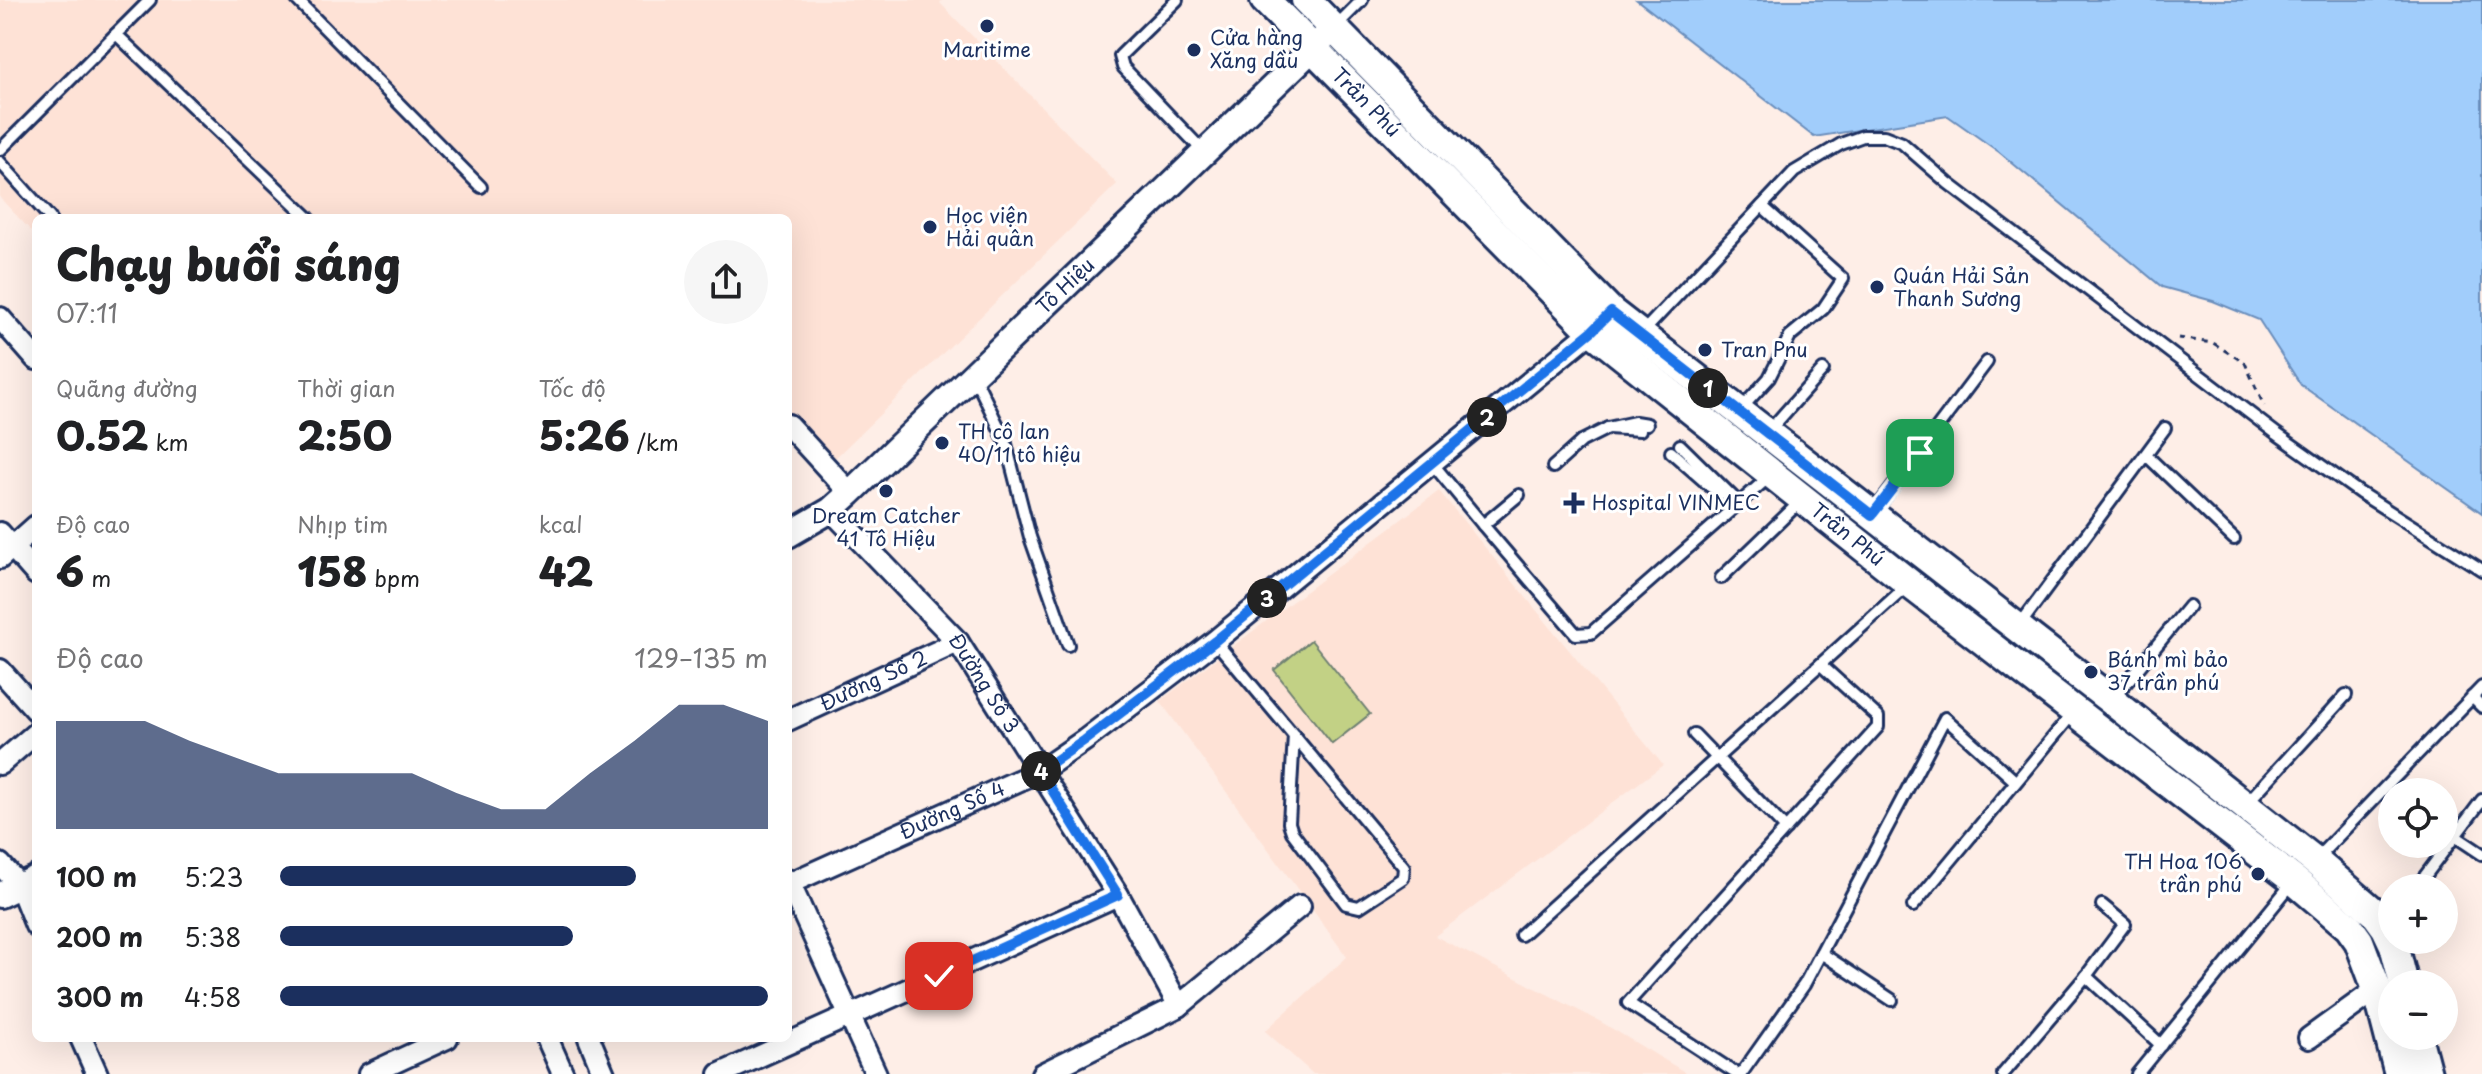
<!DOCTYPE html>
<html lang="vi">
<meta charset="utf-8">
<style>
body{margin:0;font-family:"Playpen Sans",sans-serif;background:#f6f6f6;color:#202124;height:100vh;display:flex;flex-direction:column;font-size:30px;white-space:nowrap}
*{box-sizing:border-box;margin:0}
p{font-size:26px;color:#757577}
.icon{flex:none;width:44px;height:44px;fill:none;stroke:currentColor;stroke-width:2;stroke-linecap:round;stroke-linejoin:round}
.map{position:relative;flex:1;overflow:hidden}
.details{position:absolute;left:32px;top:214px;width:760px;height:828px;display:flex;flex-direction:column;background:#fff;border-radius:12px;box-shadow:0 8px 32px #0002}
.details>*{flex:none}
.buttons{position:absolute;left:2378px;top:778px;display:grid;gap:16px}
.buttons a{display:grid;place-items:center;width:80px;height:80px;border-radius:50%;background:#fff;box-shadow:0 8px 32px #0002;font-size:40px}
.pin{position:absolute;display:grid;place-items:center;width:68px;height:68px;color:#fff;margin:-34px;border-radius:16px;box-shadow:0 4px 12px #0006}
.km{position:absolute;width:40px;height:40px;margin:-20px;border-radius:50%;background:#222;color:#fff;font-size:22px;line-height:40px;text-align:center}
.round{display:grid;place-items:center;flex:none;width:84px;height:84px;border-radius:42px;background:#f6f6f6}
.summary{display:flex;align-items:center;justify-content:space-between;height:136px;padding:0 24px}
h1{font-size:44px;font-weight:800;line-height:60px}
.stats{display:grid;grid-template-columns:repeat(3,1fr);gap:12px;height:136px;padding:8px 24px}
.stats div{display:grid;align-content:center}
.stats b{font-size:40px;font-weight:800}
.stats small{font-size:22px;font-weight:400}
.stats p{font-size:22px}
.chart{height:224px;padding:16px 24px}
.chart p{display:flex;justify-content:space-between}
.chart svg{width:100%;height:144px;margin-top:8px;fill:#1b2f5e;opacity:.7}
ul{padding:0 24px;list-style:none;font-size:26px}
li{display:grid;grid-template-columns:128px 96px 1fr;align-items:center;height:60px}
li i{height:20px;border-radius:10px;background:#1b2f5e}
.map>svg:first-child{display:block}
</style>
<div class="map">
<svg width="2482" height="1074" viewBox="0 0 2482 1074">
<rect width="100%" height="100%" fill="#feeee7"/>
<filter id="ink" filterUnits="userSpaceOnUse"><feTurbulence type="fractalNoise" baseFrequency=".0125" numOctaves="2"/><feDisplacementMap in="SourceGraphic" scale="16" xChannelSelector="R" yChannelSelector="G"/><feConvolveMatrix kernelMatrix="1 2 1 2 8 2 1 2 1" color-interpolation-filters="sRGB"/></filter>
<g filter="url(#ink)">
<g fill="#fee2d6">
<path d="M0,0H942L940,3L1117,184L831,462L788,416V218H36V236L0,198Z"/>
<path d="M1439,491L1663,765L1435,936L1601,1022L1688,1074H1313L1265,1031L1347,957L1160,701Z"/>
</g>
<path fill="#c2d185" stroke="#6e8072" stroke-width="2" d="M1311,640L1370,714L1332,744L1274,670Z"/>
<path fill="#a1cdfb" stroke="#6b8ebc" stroke-width="2" d="M1637,0H2482V513L2301,385L2259,320L2213,301L2162,287L1999,152L1948,116L1814,137Z"/>
<g fill="none" stroke-linecap="round" stroke-linejoin="round">
<g stroke="#1b2f5e" stroke-width="16">
<g id="service">
<path d="M297,0L481,187"/>
<path d="M1177,0L1120,56L1123,67L1204,152"/>
<path d="M1335,27L1362,0"/>
<path d="M116,34L309,218"/>
<path d="M0,150L150,0"/>
<path d="M0,162L50,218"/>
<path d="M1641,334L1794,172L1841,144L1863,136H1884L1902,143L1948,183L2277,434L2360,493L2482,570"/>
<path d="M974,376L1005,440L1030,537L1068,645"/>
<path d="M1740,410L1769,378L1790,336L1823,309L1843,279L1762,206"/>
<path d="M1640,430L1608,428L1635,422L1647,424"/>
<path d="M1768,432L1823,370"/>
<path d="M1671,452L1711,487L1739,503L1680,445"/>
<path d="M2146,455L2234,539"/>
<path d="M1432,463L1483,525L1519,495"/>
<path d="M1553,467L1582,441L1608,428"/>
<path d="M1873,513L1987,362"/>
<path d="M1483,525L1576,634L1591,633L1770,476"/>
<path d="M1721,578L1801,501"/>
<path d="M2019,626L2165,428"/>
<path d="M1215,641L1404,867L1403,878L1359,907L1346,904L1292,832L1289,823L1294,735"/>
<path d="M2472,697L2482,707"/>
<path d="M2113,699L2189,606"/>
<path d="M1694,734L1786,829"/>
<path d="M2246,804L2346,695"/>
<path d="M2455,836L2482,854"/>
<path d="M2316,859L2482,687"/>
<path d="M2416,888L2482,800"/>
<path d="M1913,906L2074,712"/>
<path d="M1521,935L1908,585"/>
<path d="M1821,953L1892,1000"/>
<path d="M2086,976L2161,1045"/>
<path d="M1737,1074L1628,1003L1878,727V717L1821,665"/>
<path d="M1741,1074L1804,985L1945,718L2015,781"/>
<path d="M2003,1074L2086,976L2125,924L2102,905"/>
<path d="M2137,1074L2293,882"/>
</g>
</g>
<g stroke="#1b2f5e" stroke-width="26">
<g id="minor">
<path d="M0,318L36,359"/>
<path d="M788,425L850,493"/>
<path id="s1" d="M831,510L958,642L1118,895L1179,1006"/>
<path d="M0,533L36,574"/>
<path d="M0,558L36,526"/>
<path d="M0,670L36,710"/>
<path id="s2" d="M788,720L958,642"/>
<path d="M0,764L36,733"/>
<path d="M0,864L20,886L36,926"/>
<path d="M788,880L876,1074"/>
<path id="s3" d="M788,884L1040,771L1085,740L1215,641L1592,331"/>
<path d="M81,1038L97,1074"/>
<path d="M547,1038L563,1074"/>
<path d="M589,1038L604,1074"/>
<path d="M2309,1038L2377,989"/>
<path d="M369,1074L447,1038"/>
<path d="M720,1074L1118,895"/>
<path d="M1042,1074L1179,1006L1300,906"/>
</g>
</g>
<g stroke="#1b2f5e" stroke-width="30">
<g id="tertiary">
<path id="s4" d="M788,535L831,510L850,493L1334,28"/>
<path d="M0,895L36,878"/>
</g>
</g>
<g stroke="#1b2f5e" stroke-width="34">
<g id="secondary">
<path id="s5" d="M1265,0L1592,331L1910,584L2295,881L2349,927L2359,941L2377,989L2399,1074"/>
<path d="M1306,0L1611,312L2112,701L2315,861L2375,913L2386,928L2394,945L2404,984"/>
<path d="M2417,1036L2427,1074"/>
</g>
</g>
<path stroke="#1b2f5e" stroke-width="3" stroke-dasharray="6 6" stroke-linecap="butt" d="M2178,338L2213,343L2245,363L2264,406"/>
<use href="#service" stroke="#fff" stroke-width="10"/>
<use href="#minor" stroke="#fff" stroke-width="20"/>
<use href="#tertiary" stroke="#fff" stroke-width="24"/>
<use href="#secondary" stroke="#fff" stroke-width="28"/>
</g>
</g>
<g fill="none" stroke-linecap="round" stroke-linejoin="round" filter="url(#ink)">
<g stroke="#fff" stroke-width="16">
<path id="route" d="M939,976L1118,895L1040,771L1085,740L1215,641L1592,331L1611,312L1872,515L1920,453"/>
</g>
<use href="#route" stroke="#1a73e8" stroke-width="10"/>
</g>
<g fill="#1b2f5e" stroke="#fff" stroke-width="3">
<circle cx="987" cy="26" r="8"/>
<circle cx="1194" cy="50" r="8"/>
<circle cx="930" cy="227" r="8"/>
<circle cx="1877" cy="287" r="8"/>
<circle cx="1705" cy="350" r="8"/>
<circle cx="942" cy="443" r="8"/>
<circle cx="886" cy="491" r="8"/>
<path d="M1570 491h8v8h8v8h-8v8h-8v-8h-8v-8h8z"/>
<circle cx="2091" cy="672" r="8"/>
<circle cx="2258" cy="874" r="8"/>
</g>
<g text-anchor="middle" stroke-width="6" stroke-linejoin="round" paint-order="stroke">
<g font-size="20" fill="#1b2f5e" stroke="#fff" text-anchor="start">
<text x="1210" y="45">Cửa hàng<tspan x="1210" dy="23">Xăng dầu</tspan></text>
<text x="987" y="57" text-anchor="middle">Maritime</text>
<text x="946" y="223">Học viện<tspan x="946" dy="23">Hải quân</tspan></text>
<text x="1893" y="283">Quán Hải Sản<tspan x="1893" dy="23">Thanh Sương</tspan></text>
<text x="1721" y="357">Tran Pnu</text>
<text x="958" y="439">TH cô lan<tspan x="958" dy="23">40/11 tô hiệu</tspan></text>
<text x="1592" y="510">Hospital VINMEC</text>
<text x="886" y="523" text-anchor="middle">Dream Catcher<tspan x="886" dy="23">41 Tô Hiệu</tspan></text>
<text x="2107" y="667">Bánh mì bảo<tspan x="2107" dy="23">37 trần phú</tspan></text>
<text x="2242" y="869" text-anchor="end">TH Hoa 106<tspan x="2242" dy="23">trần phú</tspan></text>
</g>
<g font-size="20" fill="#1b2f5e" stroke="#fff">
<text dy="7" stroke="none"><textPath href="#s5" startOffset="144">Trần Phú</textPath></text>
<text dy="7" stroke="none"><textPath href="#s4" startOffset="374">Tô Hiệu</textPath></text>
<text dy="7" stroke="none"><textPath href="#s5" startOffset="792">Trần Phú</textPath></text>
<text dy="7" stroke="none"><textPath href="#s2" startOffset="94">Đường Số 2</textPath></text>
<text dy="7" stroke="none"><textPath href="#s1" startOffset="232">Đường Số 3</textPath></text>
<text dy="7" stroke="none"><textPath href="#s3" startOffset="180">Đường Số 4</textPath></text>
</g>
</g>
</svg>
<div class="buttons">
<a><svg class="icon" aria-label="locate" viewBox="0 0 24 24"><circle cx="12" cy="12" r="6"/><path d="M12 2v4M12 18v4M2 12h4M18 12h4"/></svg></a>
<a>+</a>
<a>−</a>
</div>
<div class="pin" style="left:1920px;top:453px;background:#1e9e55"><svg class="icon" aria-label="arrive" viewBox="0 0 24 24"><path d="M6 21V4h12l-3 4 3 4H6"/></svg></div>
<div class="pin" style="left:939px;top:976px;background:#d93025"><svg class="icon" aria-label="check" viewBox="0 0 24 24"><path d="M5 12l5 5 9-10"/></svg></div>
<b class="km" style="left:1708px;top:388px">1</b>
<b class="km" style="left:1487px;top:417px">2</b>
<b class="km" style="left:1267px;top:598px">3</b>
<b class="km" style="left:1041px;top:771px">4</b>
<section class="details">
<div class="summary"><div><h1>Chạy buổi sáng</h1><p>07:11</p></div><a class="round"><svg class="icon" aria-label="share" viewBox="0 0 24 24"><path d="M12 15V3M7 8l5-5 5 5M5 13v7h14v-7"/></svg></a></div>
<div class="stats">
<div><p>Quãng đường</p><b>0.52<small> km</small></b></div>
<div><p>Thời gian</p><b>2:50</b></div>
<div><p>Tốc độ</p><b>5:26<small> /km</small></b></div>
</div>
<div class="stats">
<div><p>Độ cao</p><b>6<small> m</small></b></div>
<div><p>Nhịp tim</p><b>158<small> bpm</small></b></div>
<div><p>kcal</p><b>42</b></div>
</div>
<div class="chart"><p><span>Độ cao</span>129–135 m</p>
<svg viewBox="0 0 160 44" preserveAspectRatio="none"><path d="M0 44V11L10 11L20 11L30 17L40 22L50 27L60 27L70 27L80 27L90 33L100 38L110 38L120 27L130 17L140 6L150 6L160 11V44z"/></svg>
</div>
<ul>
<li><b>100 m</b>5:23<i style="width:73%"></i></li>
<li><b>200 m</b>5:38<i style="width:60%"></i></li>
<li><b>300 m</b>4:58<i style="width:100%"></i></li>
</ul>
</section>
</div>
